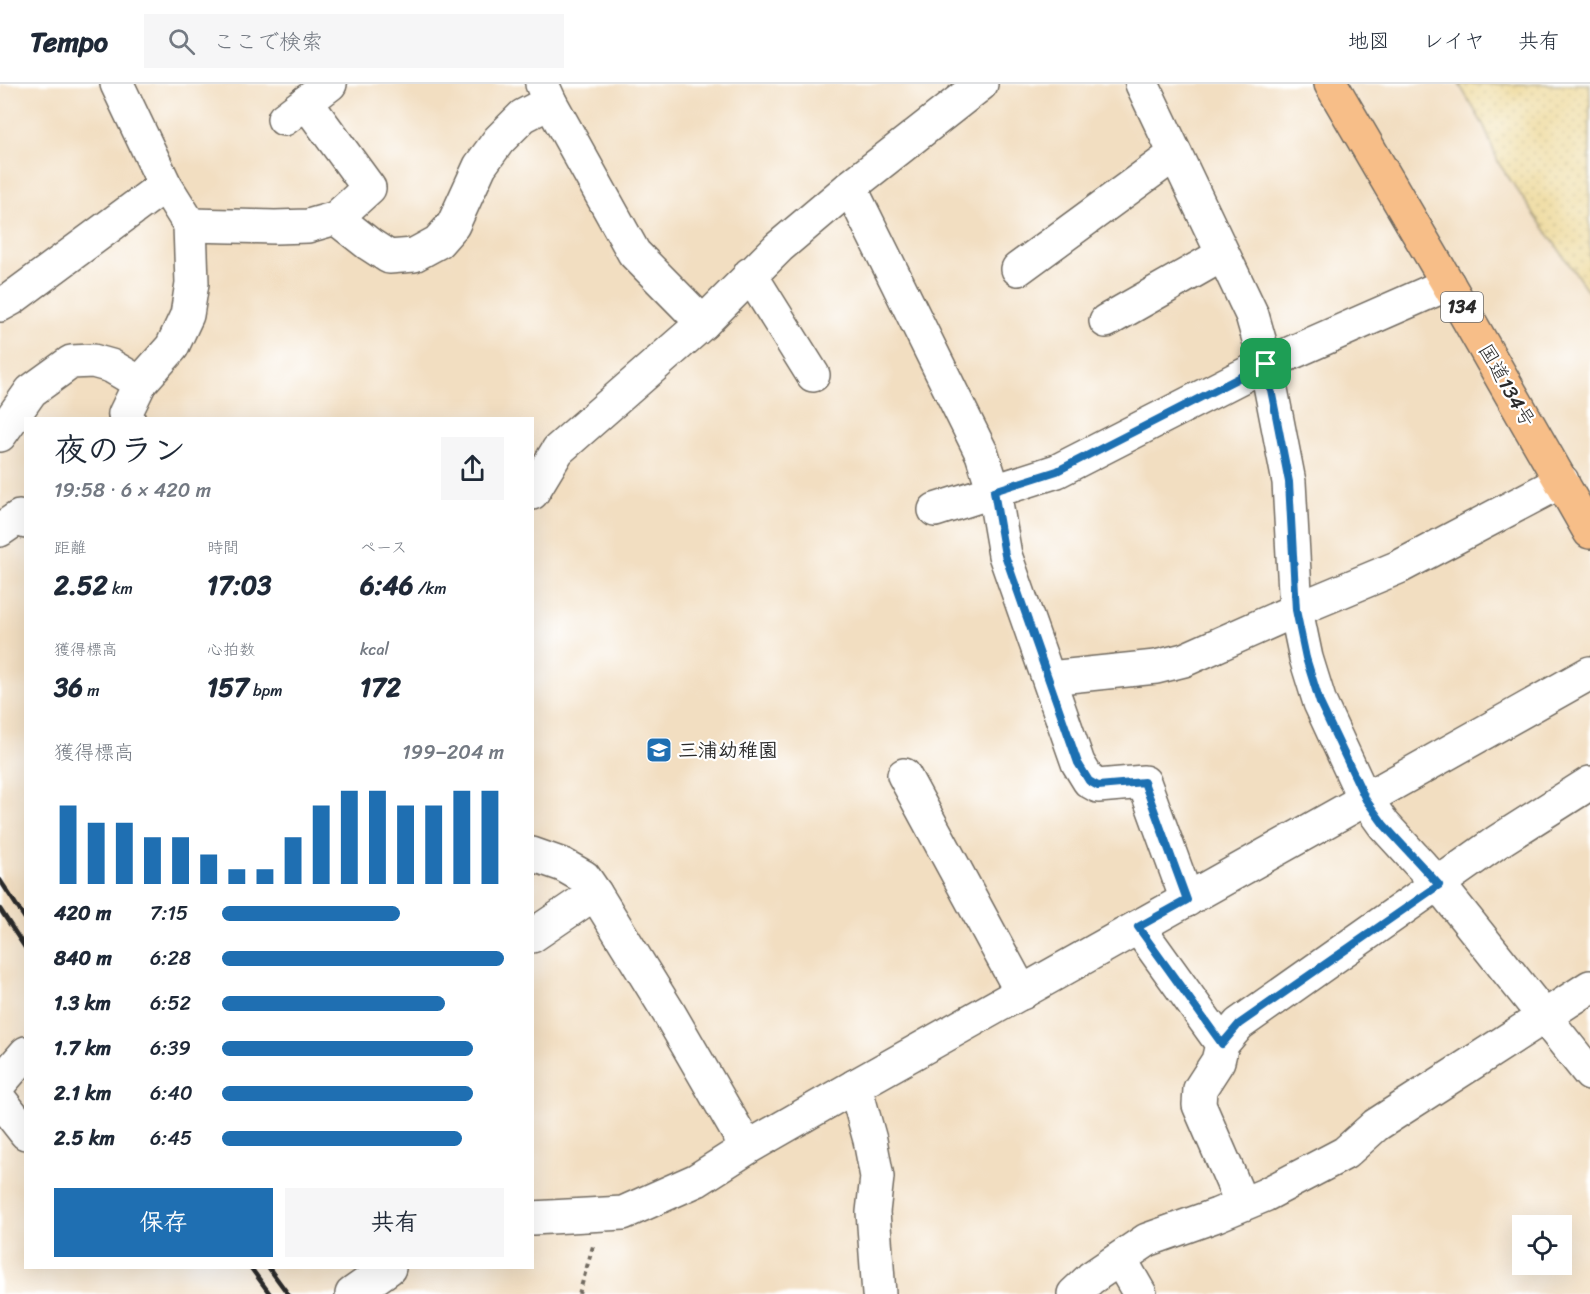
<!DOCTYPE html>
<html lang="ja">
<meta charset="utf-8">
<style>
body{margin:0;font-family:Sriracha,"Klee One",sans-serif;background:#f6f6f7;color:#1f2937;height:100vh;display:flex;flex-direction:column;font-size:22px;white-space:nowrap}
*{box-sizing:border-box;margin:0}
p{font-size:20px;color:#747a83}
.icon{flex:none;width:33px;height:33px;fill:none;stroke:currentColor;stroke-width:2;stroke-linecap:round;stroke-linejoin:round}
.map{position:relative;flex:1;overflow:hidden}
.sheet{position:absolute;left:24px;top:333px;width:510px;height:852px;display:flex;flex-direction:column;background:#fff;border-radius:0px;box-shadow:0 6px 24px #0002}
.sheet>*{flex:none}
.tools{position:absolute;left:1512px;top:1131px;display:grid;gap:12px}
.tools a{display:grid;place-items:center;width:60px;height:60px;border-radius:0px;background:#fff;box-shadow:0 6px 24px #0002;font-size:30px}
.pin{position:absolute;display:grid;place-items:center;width:51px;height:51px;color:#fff;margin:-26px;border-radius:12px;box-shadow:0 3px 9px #0006}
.round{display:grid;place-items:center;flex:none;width:63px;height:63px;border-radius:0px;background:#f6f6f7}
.head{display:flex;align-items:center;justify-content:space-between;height:102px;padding:0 30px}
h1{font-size:33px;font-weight:800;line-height:45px}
.metrics{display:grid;grid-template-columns:repeat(3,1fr);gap:9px;height:102px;padding:6px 30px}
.metrics div{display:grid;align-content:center}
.metrics b{font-size:26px;font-weight:800}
.metrics small{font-size:16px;font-weight:400}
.metrics p{font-size:16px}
.chart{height:168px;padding:12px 30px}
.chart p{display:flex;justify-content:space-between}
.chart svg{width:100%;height:108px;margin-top:6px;stroke:#1f6fb2;stroke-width:6}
.button{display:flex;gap:12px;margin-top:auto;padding:12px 30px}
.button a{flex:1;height:69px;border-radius:0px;background:#1f6fb2;color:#fff;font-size:24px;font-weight:800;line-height:69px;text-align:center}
.button a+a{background:#f6f6f7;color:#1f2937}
ul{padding:0 30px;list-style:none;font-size:20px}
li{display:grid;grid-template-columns:96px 72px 1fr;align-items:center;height:45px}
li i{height:15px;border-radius:8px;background:#1f6fb2}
header{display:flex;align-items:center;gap:36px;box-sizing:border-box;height:84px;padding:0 30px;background:#fff;border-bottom:2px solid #e0e1e3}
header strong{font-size:28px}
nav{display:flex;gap:33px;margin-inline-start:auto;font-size:21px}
.search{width:420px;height:54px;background:#f6f6f7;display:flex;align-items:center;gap:15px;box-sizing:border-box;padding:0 21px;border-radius:0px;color:#747a83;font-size:22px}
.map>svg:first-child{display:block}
</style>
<header>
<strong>Tempo</strong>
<div class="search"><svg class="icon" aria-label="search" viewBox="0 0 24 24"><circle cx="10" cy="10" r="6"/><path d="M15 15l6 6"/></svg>ここで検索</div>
<nav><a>地図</a><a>レイヤ</a><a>共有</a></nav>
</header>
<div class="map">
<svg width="1590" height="1210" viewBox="0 0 1590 1210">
<defs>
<pattern id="sand-dots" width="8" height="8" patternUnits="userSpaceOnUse" patternTransform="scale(1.5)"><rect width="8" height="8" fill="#eeda9e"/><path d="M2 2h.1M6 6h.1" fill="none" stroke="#cb8" stroke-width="1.8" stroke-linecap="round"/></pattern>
</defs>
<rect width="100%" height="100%" fill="#fff"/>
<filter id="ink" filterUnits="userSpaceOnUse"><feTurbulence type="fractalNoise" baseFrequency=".0167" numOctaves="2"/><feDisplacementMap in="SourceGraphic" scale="12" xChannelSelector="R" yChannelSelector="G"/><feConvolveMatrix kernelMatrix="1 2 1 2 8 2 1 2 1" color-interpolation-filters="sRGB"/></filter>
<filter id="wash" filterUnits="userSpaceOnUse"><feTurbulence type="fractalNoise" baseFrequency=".008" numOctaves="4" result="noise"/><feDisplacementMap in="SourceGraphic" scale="24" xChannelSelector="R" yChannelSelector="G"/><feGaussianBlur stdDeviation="1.35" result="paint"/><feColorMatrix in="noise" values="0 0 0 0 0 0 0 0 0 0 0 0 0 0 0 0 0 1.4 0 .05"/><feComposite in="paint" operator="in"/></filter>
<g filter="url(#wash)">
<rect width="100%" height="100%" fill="#f2dec1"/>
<path fill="url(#sand-dots)" stroke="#8c8264" stroke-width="1.5" d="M1459,0H1590V210L1499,80L1484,42Z"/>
</g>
<g filter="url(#ink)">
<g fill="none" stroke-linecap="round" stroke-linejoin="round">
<g stroke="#716a60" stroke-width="36">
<g id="minor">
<path d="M117,0L165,101L190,141L192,199L187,231L172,263L140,299L125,330L128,334"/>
<path d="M542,0L550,18L634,169L703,239"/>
<path d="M1142,0L1252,231L1266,280L1289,398L1296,526L1306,574L1320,619L1357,699L1366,716L1384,741L1439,801L1590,990"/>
<path d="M284,35L330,0"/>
<path d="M850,103L982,370L994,407L1005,471L1078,679L1089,697L1098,702L1144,698L1187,816"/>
<path d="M336,134L369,160L389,173L414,171L438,158L453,141L480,82L499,56L523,32L550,18"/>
<path d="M190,141L275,143L308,142L336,134L369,104L306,18"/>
<path d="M1018,185L1175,70"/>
<path d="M750,190L813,291"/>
<path d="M0,221L11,215L165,101"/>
<path d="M1106,237L1222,171"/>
<path d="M0,351L31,307L71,278L93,277L111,282L140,299"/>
<path d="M532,409L558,366L703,239L779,163L850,103L981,0"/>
<path d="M935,426L1057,387L1266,280L1448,200"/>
<path d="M0,446L19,433L26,438"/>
<path d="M1049,594L1156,583L1184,576L1296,526L1399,483L1562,397"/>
<path d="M904,691L1022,909"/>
<path d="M532,770L563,781L584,793L595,809L669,929L747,1064"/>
<path d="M1138,843L1222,960L1218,977L1200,1005L1199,1021L1242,1120"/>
<path d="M532,852L595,809"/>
<path d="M1222,960L1239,940L1497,758L1590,699"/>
<path d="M0,999L26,969"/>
<path d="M855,1002L870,1056L877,1093L873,1128L879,1210"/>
<path d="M0,1016L26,1049"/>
<path d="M532,1134L623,1129L697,1096L747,1064L855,1002L1590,589"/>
<path d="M1120,1175L1140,1210"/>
<path d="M352,1210L389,1184"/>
<path d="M1074,1210L1091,1194L1147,1156L1217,1131L1265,1111L1345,1069L1376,1041L1590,903"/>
</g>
</g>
<g stroke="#716a60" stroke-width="36">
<path id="highway" d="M1331,0L1448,200L1590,448"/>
</g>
<path stroke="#716a60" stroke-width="4" stroke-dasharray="4.5 4.5" stroke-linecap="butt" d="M579,1210L593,1162"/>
<use href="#minor" stroke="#fff" stroke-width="33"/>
<use href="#highway" stroke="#f7be88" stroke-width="33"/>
<g stroke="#2b2b2b" stroke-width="4.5">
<path d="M0,796L26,836"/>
<path d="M0,825L26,865"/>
<path d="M251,1184L270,1210"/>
<path d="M269,1184L288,1210"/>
</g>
</g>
</g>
<g fill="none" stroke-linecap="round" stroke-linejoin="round" filter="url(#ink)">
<g stroke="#fff" stroke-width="12">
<path id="route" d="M1266,280L1289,398L1296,526L1306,574L1320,619L1366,716L1384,741L1439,801L1239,940L1222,960L1138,843L1187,816L1144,698L1098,702L1089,697L1078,679L1005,471L994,407L1057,387Z"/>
</g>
<use href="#route" stroke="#1f6fb2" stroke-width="8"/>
</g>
<defs>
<g id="school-square" transform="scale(1.35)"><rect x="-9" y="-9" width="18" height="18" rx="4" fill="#1f6fb2" stroke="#fff"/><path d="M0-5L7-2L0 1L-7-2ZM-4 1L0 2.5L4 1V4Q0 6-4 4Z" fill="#fff"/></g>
</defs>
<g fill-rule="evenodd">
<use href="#school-square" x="659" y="666"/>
</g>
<g text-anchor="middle" stroke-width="4.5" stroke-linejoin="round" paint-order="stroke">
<rect fill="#fff" stroke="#6b6b6b" stroke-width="1.5" x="1441" y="208" width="42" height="30" rx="4.5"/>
<g font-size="18" font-weight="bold" fill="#2b2b2b">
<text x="1462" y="229">134</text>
</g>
<g font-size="20" fill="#2b2b2b" stroke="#fff">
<text transform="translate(1507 301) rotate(60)" y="7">国道134号</text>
</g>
<g font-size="20" font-weight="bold" fill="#2b2b2b" stroke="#fff" text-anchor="start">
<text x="678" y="673">三浦幼稚園</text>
</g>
</g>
</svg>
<div class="tools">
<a><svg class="icon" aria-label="locate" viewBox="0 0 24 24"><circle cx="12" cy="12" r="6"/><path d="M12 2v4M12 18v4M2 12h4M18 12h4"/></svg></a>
</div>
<div class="pin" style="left:1266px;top:280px;background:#1e9e55"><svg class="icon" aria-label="arrive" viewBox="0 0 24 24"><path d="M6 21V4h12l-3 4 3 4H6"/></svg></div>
<section class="sheet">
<div class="head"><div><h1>夜のラン</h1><p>19:58 · 6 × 420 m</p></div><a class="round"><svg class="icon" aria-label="share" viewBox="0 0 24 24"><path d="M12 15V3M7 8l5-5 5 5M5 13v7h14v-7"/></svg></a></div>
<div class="metrics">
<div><p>距離</p><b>2.52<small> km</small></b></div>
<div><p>時間</p><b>17:03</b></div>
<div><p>ペース</p><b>6:46<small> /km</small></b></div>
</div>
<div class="metrics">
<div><p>獲得標高</p><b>36<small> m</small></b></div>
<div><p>心拍数</p><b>157<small> bpm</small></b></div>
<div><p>kcal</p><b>172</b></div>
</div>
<div class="chart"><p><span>獲得標高</span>199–204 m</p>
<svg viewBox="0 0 160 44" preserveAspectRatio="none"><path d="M5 44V12M15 44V19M25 44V19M35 44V25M45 44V25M55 44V32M65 44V38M75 44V38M85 44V25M95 44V12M105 44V6M115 44V6M125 44V12M135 44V12M145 44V6M155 44V6"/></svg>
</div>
<ul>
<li><b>420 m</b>7:15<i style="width:63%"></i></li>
<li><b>840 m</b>6:28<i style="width:100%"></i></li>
<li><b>1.3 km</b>6:52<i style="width:79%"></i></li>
<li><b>1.7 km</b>6:39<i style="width:89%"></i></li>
<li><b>2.1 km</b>6:40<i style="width:89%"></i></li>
<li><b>2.5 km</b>6:45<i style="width:85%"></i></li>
</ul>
<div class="button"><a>保存</a><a>共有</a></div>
</section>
</div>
